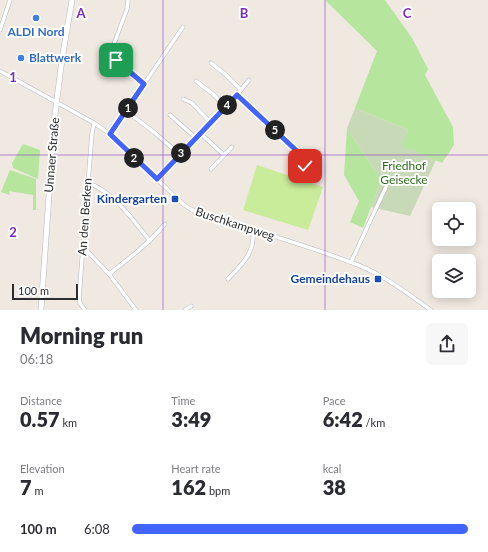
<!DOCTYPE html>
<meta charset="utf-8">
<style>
body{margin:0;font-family:Lato,sans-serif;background:#f7f7f7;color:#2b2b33;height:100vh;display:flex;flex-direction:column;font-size:15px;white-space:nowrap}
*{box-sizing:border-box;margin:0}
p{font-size:13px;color:#7c7c81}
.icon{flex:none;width:22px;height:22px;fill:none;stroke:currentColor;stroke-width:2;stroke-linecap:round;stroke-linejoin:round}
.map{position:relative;height:310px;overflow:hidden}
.sheet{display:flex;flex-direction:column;background:#fff;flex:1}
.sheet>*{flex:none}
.tools{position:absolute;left:432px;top:202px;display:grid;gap:8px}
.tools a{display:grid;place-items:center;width:44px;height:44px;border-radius:6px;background:#fff;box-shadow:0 2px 10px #0003;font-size:20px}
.scale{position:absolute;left:12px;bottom:10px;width:66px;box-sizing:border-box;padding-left:4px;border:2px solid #2e2e2e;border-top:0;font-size:11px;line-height:14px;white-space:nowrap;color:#2e2e2e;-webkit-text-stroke:3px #fff;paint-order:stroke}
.pin{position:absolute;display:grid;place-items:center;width:34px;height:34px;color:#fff;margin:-17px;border-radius:8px;box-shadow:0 2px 6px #0006}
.km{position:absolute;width:20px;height:20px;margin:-10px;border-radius:50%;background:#222;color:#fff;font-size:11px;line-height:20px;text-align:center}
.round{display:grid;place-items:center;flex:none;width:42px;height:42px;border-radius:6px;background:#f7f7f7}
.overview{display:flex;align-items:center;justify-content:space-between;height:68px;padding:0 20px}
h1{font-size:22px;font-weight:800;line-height:30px}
.metrics{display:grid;grid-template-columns:repeat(3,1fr);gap:6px;height:68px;padding:4px 20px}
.metrics div{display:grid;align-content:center}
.metrics b{font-size:20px;font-weight:800}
.metrics small{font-size:11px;font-weight:400}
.metrics p{font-size:11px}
ul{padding:0 20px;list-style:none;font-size:13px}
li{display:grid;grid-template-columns:64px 48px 1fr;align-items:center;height:30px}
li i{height:10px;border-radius:5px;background:#4264fb}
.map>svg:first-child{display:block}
</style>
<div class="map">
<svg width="488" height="310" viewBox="0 0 488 310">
<rect width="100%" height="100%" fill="#efe9e1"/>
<g fill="#b6e59e">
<path d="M325,0H385L412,38L428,69L425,75L453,127L454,145L442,163L401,146L408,130L355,108L377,51Z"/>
<path d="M347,128L381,180L363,228L350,222L359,201L344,175Z"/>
<path d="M23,144L40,150L38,179L13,168L12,163Z"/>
<path d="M10,170L36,179V210H33V195L9,191L10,195L1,192Z"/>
</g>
<path fill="#c8d9b8" d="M355,108L408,130L402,146L436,160L410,216L371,207L381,180L347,128Z"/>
<path fill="#c9ec9a" d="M257,165L323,187L308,230L243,210Z"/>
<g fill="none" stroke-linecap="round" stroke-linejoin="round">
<g stroke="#b4b7c1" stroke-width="4.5">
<g id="minor">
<path d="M128,0L127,9L111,52L116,60L144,84"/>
<path d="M0,30L10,0"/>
<path d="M211,63L225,74L241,90"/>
<path d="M0,71L94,123L110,134L183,204C204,220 229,222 254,230C286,240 318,250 350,262C380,272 405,292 431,310"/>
<path d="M196,81L213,94L225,107"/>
<path d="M237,95L299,153L305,166"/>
<path d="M183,99L192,103L211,123"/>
<path d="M170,115L196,138"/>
<path d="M134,117L155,133L180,155"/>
<path d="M200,133L224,155"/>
<path d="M110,134L183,27"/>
<path d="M211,169L232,147"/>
<path d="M157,179L237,95L249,80"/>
<path d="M88,183C113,191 134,221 150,241"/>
<path d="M83,250H86L109,274L136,310"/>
<path d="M351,262L386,187"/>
<path d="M109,274C130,258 148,244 165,224"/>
<path d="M228,279C243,263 255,253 253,230"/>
<path d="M85,310L80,303L79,297L92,133L94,123"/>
<path d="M185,310L191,306"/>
</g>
</g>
<g stroke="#b4b7c1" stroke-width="6">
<path id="secondary" d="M41,310L54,123L62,59L72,0"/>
</g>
<use href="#minor" stroke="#fff" stroke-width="3.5"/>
<use href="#secondary" stroke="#fff" stroke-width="5"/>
</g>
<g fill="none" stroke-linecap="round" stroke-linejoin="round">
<g stroke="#fff" stroke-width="8">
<path id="route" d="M116,60L144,84L110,134L157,179L237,95L299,153L305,166"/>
</g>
<use href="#route" stroke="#4264fb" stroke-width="5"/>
</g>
<path fill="none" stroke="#7b2cbf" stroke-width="1" stroke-opacity="0.55" d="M163,0V310M325,0V310M0,155H488"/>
<g fill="#3f7fe0" stroke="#fff" stroke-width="1.5">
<circle cx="36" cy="18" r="4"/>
<circle cx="21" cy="58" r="4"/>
</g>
<g fill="#1a4fb4" stroke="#fff" stroke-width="1.5">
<rect x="171" y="195" width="8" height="8" rx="2"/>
<rect x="374" y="275" width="8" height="8" rx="2"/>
</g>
<g text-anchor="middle" stroke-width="4" stroke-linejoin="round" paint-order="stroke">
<g font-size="12" font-weight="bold" fill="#366cbe" stroke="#fff">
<text x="36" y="36">ALDI Nord</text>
<text x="29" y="62" text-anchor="start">Blattwerk</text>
</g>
<g font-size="12" fill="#2e2e2e" stroke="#fff">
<text transform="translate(52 155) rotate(-85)" y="4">Unnaer Straße</text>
<text transform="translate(85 217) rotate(-86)" y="4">An den Berken</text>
<text transform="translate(235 224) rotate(18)" y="4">Buschkampweg</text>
</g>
<g font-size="12" fill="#2c6e1b" stroke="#fff">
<text x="404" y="170">Friedhof<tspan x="404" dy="14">Geisecke</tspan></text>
</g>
<g font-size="12" font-weight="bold" fill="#164399" stroke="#fff" text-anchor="end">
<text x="167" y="203">Kindergarten</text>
<text x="370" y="283">Gemeindehaus</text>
</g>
</g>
<g font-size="13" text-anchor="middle" font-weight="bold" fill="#7b2cbf" stroke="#fff" stroke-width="4" stroke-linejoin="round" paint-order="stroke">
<text x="81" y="18">A</text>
<text x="244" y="18">B</text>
<text x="407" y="18">C</text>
<text x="13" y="82">1</text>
<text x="13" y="237">2</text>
</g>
</svg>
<div class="tools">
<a><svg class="icon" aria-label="locate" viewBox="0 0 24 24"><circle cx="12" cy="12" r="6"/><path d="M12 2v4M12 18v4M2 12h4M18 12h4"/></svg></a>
<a><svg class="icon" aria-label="layers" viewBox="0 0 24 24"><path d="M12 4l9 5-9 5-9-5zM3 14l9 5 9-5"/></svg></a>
</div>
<div class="scale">100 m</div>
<div class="pin" style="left:116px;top:60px;background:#1e9e55"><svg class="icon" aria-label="arrive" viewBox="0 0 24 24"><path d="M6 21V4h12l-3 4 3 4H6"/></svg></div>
<div class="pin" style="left:305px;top:166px;background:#d93025"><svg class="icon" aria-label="check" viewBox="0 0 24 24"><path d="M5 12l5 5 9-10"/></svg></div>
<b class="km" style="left:128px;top:108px">1</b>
<b class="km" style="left:134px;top:158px">2</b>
<b class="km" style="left:181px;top:153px">3</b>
<b class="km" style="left:227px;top:105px">4</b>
<b class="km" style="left:275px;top:130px">5</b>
</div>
<section class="sheet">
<div class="overview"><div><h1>Morning run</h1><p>06:18</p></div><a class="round"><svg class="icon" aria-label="share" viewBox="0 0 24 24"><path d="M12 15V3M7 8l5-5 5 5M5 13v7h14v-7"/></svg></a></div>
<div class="metrics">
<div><p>Distance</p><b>0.57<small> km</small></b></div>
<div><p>Time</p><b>3:49</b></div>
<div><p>Pace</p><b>6:42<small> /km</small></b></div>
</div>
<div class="metrics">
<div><p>Elevation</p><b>7<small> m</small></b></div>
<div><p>Heart rate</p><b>162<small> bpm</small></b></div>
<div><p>kcal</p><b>38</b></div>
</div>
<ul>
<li><b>100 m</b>6:08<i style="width:100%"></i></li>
</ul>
</section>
